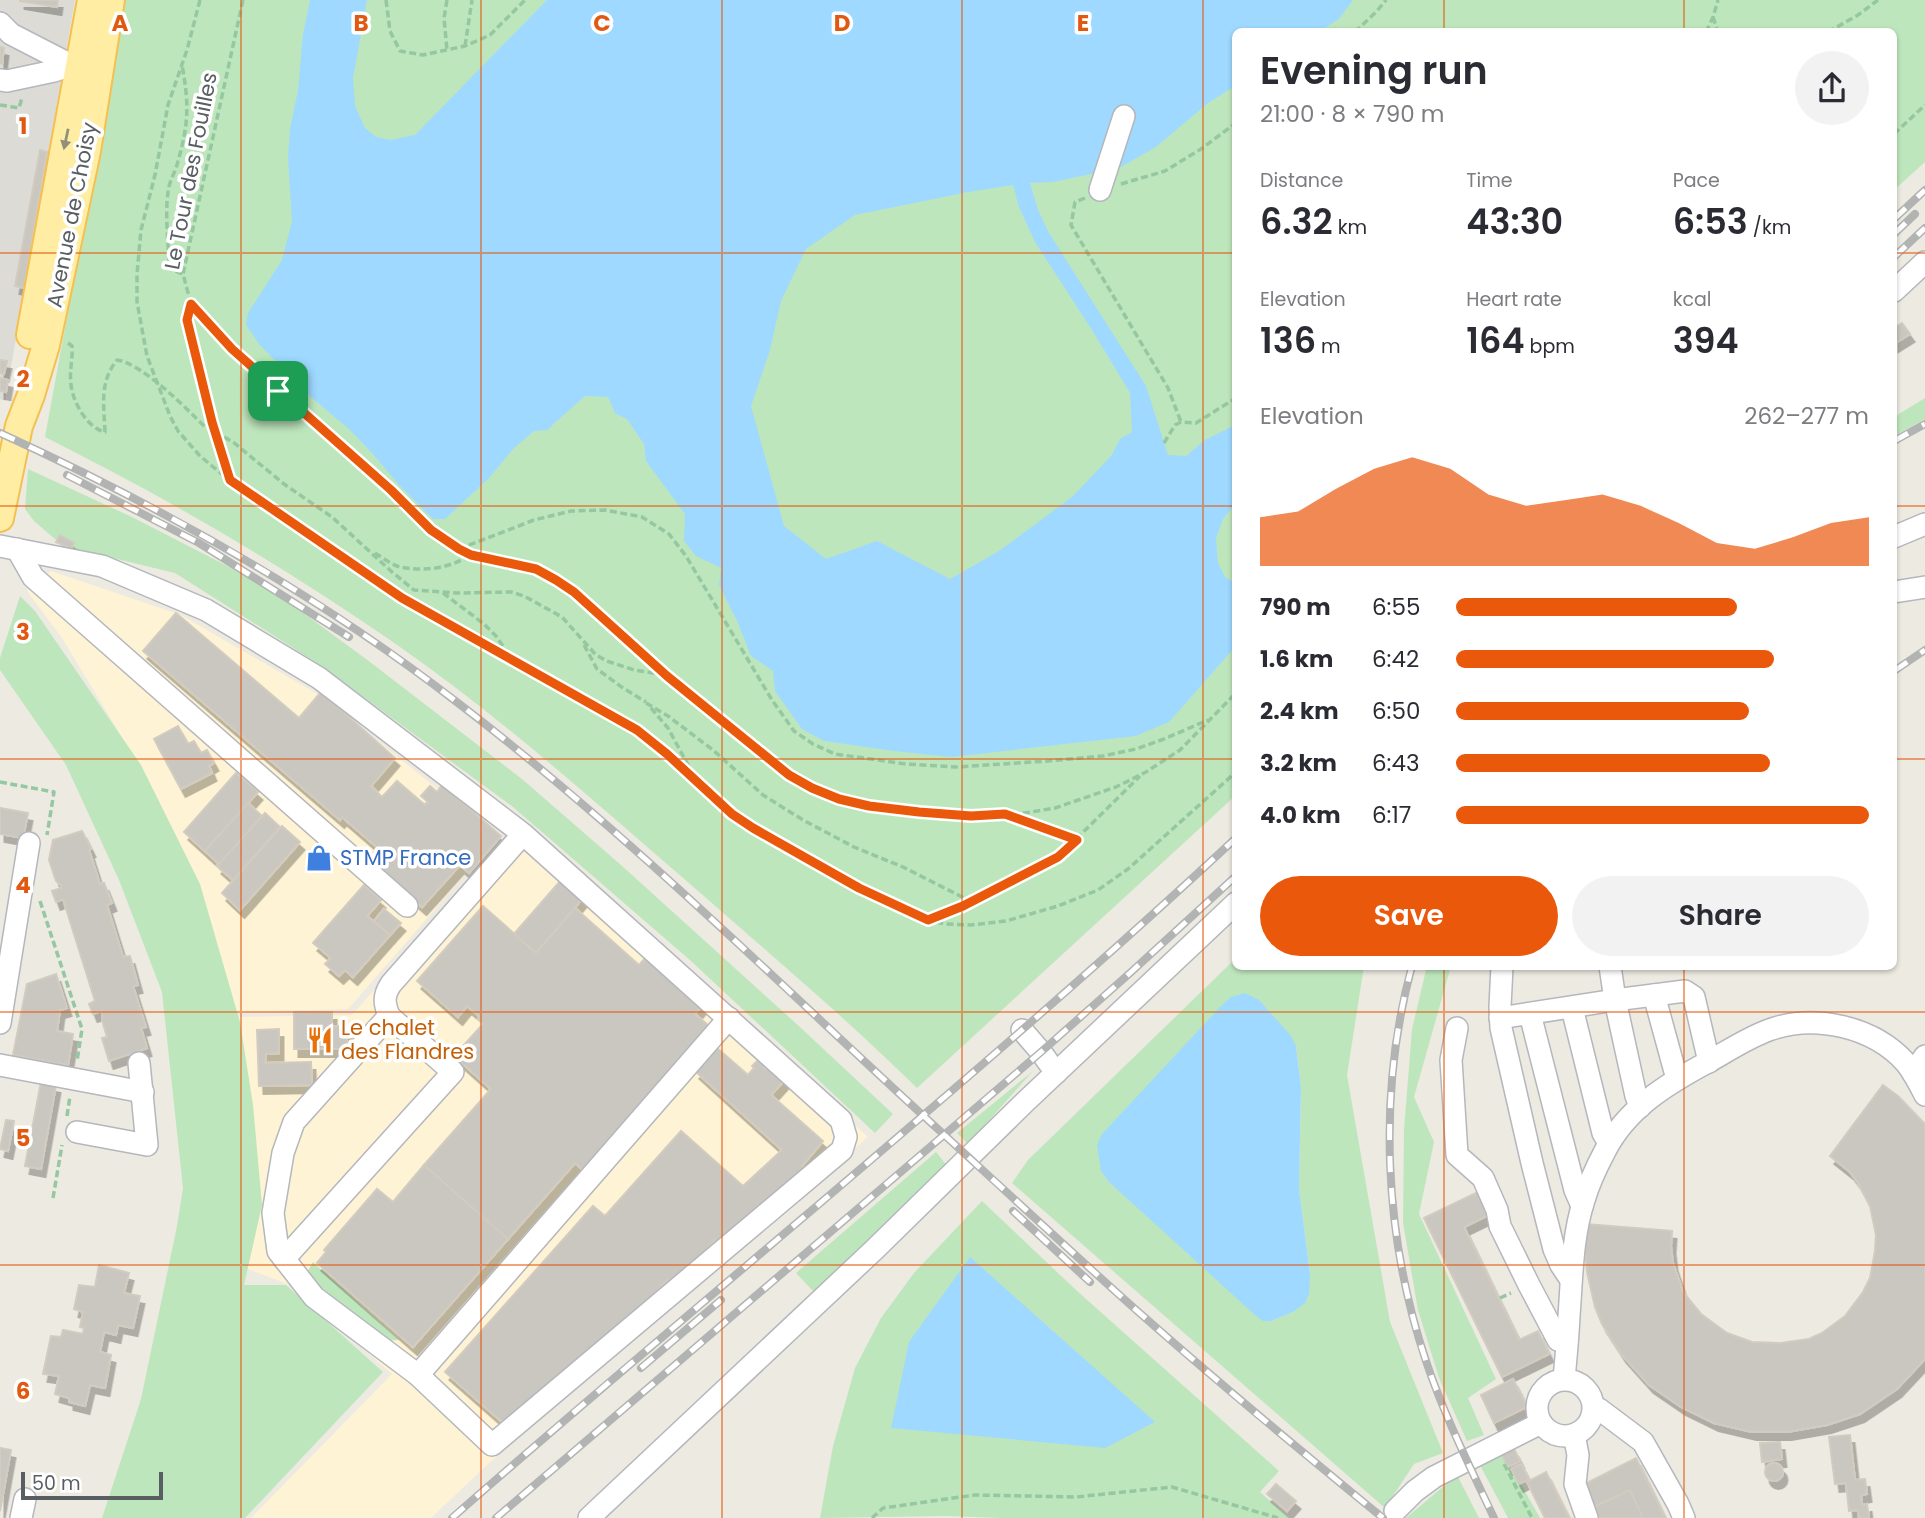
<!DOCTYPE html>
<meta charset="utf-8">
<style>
body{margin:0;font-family:Poppins,sans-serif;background:#f2f2f3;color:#2b2b33;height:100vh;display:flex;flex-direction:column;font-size:26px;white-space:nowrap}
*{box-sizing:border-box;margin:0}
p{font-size:23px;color:#7c7c81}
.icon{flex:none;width:38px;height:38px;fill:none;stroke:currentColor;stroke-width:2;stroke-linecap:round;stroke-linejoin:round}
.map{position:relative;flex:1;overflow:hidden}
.panel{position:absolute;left:1232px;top:28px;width:665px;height:942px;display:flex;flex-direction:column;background:#fff;border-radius:10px;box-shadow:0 2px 5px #0004}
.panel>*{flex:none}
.scale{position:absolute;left:21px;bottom:18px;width:142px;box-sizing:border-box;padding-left:7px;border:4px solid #595e62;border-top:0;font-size:19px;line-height:24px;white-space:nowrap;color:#595e62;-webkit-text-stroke:5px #fff;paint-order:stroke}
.pin{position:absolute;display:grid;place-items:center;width:60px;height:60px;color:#fff;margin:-30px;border-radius:14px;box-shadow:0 4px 10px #0006}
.round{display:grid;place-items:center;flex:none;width:74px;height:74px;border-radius:37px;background:#f2f2f3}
.summary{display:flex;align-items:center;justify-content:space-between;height:119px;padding:0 28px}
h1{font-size:38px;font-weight:600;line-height:52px}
.metrics{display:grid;grid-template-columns:repeat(3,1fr);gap:10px;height:119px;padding:7px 28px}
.metrics div{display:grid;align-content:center}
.metrics b{font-size:35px;font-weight:600}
.metrics small{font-size:19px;font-weight:400}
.metrics p{font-size:19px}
.chart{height:196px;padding:14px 28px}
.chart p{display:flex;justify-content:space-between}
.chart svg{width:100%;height:126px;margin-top:7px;fill:#ea580c;opacity:.7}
.cta{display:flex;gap:14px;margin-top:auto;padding:14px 28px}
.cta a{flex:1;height:80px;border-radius:42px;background:#ea580c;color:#fff;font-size:28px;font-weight:600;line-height:80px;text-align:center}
.cta a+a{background:#f2f2f3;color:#2b2b33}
ul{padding:0 28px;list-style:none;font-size:23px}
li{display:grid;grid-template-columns:112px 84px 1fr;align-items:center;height:52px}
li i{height:18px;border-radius:9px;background:#ea580c}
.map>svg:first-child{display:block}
</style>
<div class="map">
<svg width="1925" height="1518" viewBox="0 0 1925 1518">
<defs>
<filter id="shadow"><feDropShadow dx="4.5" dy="8" stdDeviation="0" flood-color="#0004"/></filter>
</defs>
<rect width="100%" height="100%" fill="#edeae1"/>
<g fill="#fef3d4">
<path d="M51,571L181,615L321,696L498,837L348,1009L236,1012L140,767L62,638L27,591Z"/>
<path d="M522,824L868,1137L489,1463L431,1518H251L392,1374L290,1285L225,1260L234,1017L352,1015Z"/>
</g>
<path fill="#dddbd5" d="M0,0H75L5,401L0,399Z"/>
<g fill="#bee6bc" fill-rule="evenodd">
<path d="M125,0H1925V162L1894,190V32H1236L1235,796L917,1088C847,1019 771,955 697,890C597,804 499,715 390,640C280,564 165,497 45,437Z"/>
<path d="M1925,398V419L1894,436V417Z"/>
<path d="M28,469L132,517L268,587L370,662L522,779L621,865L801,1028L893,1114L875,1133L691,961L513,807L320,665L175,573L63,546L34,521L25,509Z"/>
<path d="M20,596L35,611L141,765L200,884L240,1022L253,1105L262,1205L244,1285H286L383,1372L245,1518H102L141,1399L177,1226L183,1188L162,992L119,880L66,765L0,670V658Z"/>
<path d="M1235,959L1236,966H1364L1347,1075L1390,1322L1443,1453L1414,1464L1385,1508L1012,1183L1028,1160ZM1296,1045L1301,1087L1299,1189L1310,1274L1293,1312L1271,1321H1263Z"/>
<path d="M1427,966H1451L1414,1097L1434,1142L1419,1214L1496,1379L1468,1398L1484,1435L1467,1441L1439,1378L1418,1310L1403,1223L1404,1130L1412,1029Z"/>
<path d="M1033,1071L968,1144L957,1133Z"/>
<path d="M936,1152L948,1167L814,1292L796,1273Z"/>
<path d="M982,1201L1076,1290L1279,1471L1260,1492L1289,1518H1000L946,1516L820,1518L833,1446L855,1368L881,1318L914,1273Z"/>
<path d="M313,1262L399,1340L383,1341L306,1274Z"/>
<path d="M1503,1452L1540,1518H1508L1480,1465Z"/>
<path d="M1457,1475L1479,1518H1406Z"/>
</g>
<g fill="#9fd9ff" fill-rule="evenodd">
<path d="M310,0H367L353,78L355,106L365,128L376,137L390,140L415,135L547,0H1353L1339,19L1320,31L1236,32L1235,86L1208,103L1156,147L1119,168L1053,182L1030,183L1038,210L1049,233L1146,386L1168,455L1186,456L1205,440L1235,425V504L1223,519L1216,538L1218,563L1225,577L1234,582L1232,592L1235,602V647L1169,722L1136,736L951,757L894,751L824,741L802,729L775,691L773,671L751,656L738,623L719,585L721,568L696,556L684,541L685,514L646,461L644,444L627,419L615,413L608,397L585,396L547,430L534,431L514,448L489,478L445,519H433L400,486L372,453L350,430L311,397L259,344L246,325L248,313L282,260L292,221L288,158L290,129L298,90L303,34ZM1013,185L1019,207L1035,242L1092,330L1130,393L1132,432L1120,439L1112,455L1072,497L999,551L950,579L877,541L826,559L784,526L751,406L770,350L781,301L806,249L855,215L968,192Z"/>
<path d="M1245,993L1259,1000L1291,1036L1296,1046L1301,1087L1299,1189L1310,1274L1309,1294L1305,1303L1293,1312L1271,1321H1263L1256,1316L1109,1182L1101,1171L1097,1145L1102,1134L1222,1005L1231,997Z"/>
<path d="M970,1257L1155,1422L1105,1448L891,1428L909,1342Z"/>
</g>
<g fill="#cac6c0" stroke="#d2cbbf" stroke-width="2" filter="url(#shadow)">
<path d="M20,0H58L57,7L20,1Z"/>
<path d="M0,47L4,48L2,64L0,63Z"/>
<path d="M40,150L47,152L24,288L15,286Z"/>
<path d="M1902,323L1910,334L1894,344V328Z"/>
<path d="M0,360L7,361L4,374L0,373Z"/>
<path d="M0,378L8,380L6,392L0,391Z"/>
<path d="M60,535L74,543L71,549L56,542Z"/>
<path d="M176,613L299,718L321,692L395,758L371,786L382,797L397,781L425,805L428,802L421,796L430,786L437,792L442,785L501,836L469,873L460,865L422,907L367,859L378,848L342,817L340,820L143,651Z"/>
<path d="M178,726L188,744L194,741L201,753L207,750L214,763L209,766L212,773L181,789L154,739Z"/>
<path d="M236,773L258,792L205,851L184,832Z"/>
<path d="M248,803L262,816L219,864L205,851Z"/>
<path d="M0,808L28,813L23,838L0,834Z"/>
<path d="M265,813L280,827L233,880L217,866Z"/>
<path d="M282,826L300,842L240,910L222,893Z"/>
<path d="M82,831L91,849L89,850L100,884L104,883L112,903L107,905L123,957L130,956L138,985L133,986L146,1027L141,1028L147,1048L109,1061L102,1038L107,1037L102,1020V1011L93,1014L89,1004L95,1001L63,899L56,902L52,891L62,888L61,885L56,881L49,860L53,840Z"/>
<path d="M562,879L583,898L536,953L514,934Z"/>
<path d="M364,885L381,900L367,916L390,935L353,977L345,970L339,976L325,964L331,958L313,943Z"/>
<path d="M483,906L536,953L575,908L639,965L648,955L703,1004L695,1014L715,1031L588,1174L575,1163L508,1239L424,1165L491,1089L454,1056L483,1024L478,1019L479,1016L467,1006L458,1017L417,981Z"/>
<path d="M384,909L401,923L390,935L374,921Z"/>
<path d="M56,974L67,1008L60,1010L57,1031L73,1034L68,1065L13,1055L27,984Z"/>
<path d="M294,1012H332V1026H347V1049H294Z"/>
<path d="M279,1029V1053L266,1054L265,1063L311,1062L312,1085L259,1086L257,1030Z"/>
<path d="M716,1047L748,1075L754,1068L752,1066L757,1061L766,1069L774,1059L790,1074L771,1095L823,1141L802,1166L808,1172L765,1212L758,1205L722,1246L715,1240L675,1285L668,1279L611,1342L604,1336L563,1382L556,1376L509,1428L445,1372L593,1206L605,1216L681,1131L743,1186L782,1150L695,1071Z"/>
<path d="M41,1082L56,1085L41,1169L25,1166Z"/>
<path d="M1883,1085L1898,1096L1925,1124V1359L1897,1389L1860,1414L1827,1425L1787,1432H1752L1714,1423L1681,1407L1649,1385L1622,1355L1602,1324L1595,1307L1587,1272L1584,1237L1586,1224L1672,1231L1671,1246L1673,1263L1683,1292L1701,1314L1727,1333L1752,1342L1781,1343L1809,1339L1822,1333L1845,1316L1863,1292L1870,1278L1875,1251L1876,1235L1870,1206L1858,1183L1850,1172L1830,1156Z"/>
<path d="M6,1120L14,1121L8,1151L0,1149Z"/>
<path d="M424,1165L508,1239L413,1347L317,1263L326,1252L324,1250L377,1189L393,1202Z"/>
<path d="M1482,1190L1493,1213L1464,1227L1519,1340L1538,1331L1549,1354L1502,1377L1424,1218Z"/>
<path d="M99,1265L129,1273L124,1293L140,1296L133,1328L118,1325L116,1335L104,1332L100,1352L111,1355L105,1388L90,1385L85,1406L69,1402V1398L55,1394L59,1376L43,1374L51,1336L61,1337L63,1330L83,1334L84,1328L80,1327L83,1312L74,1309L79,1285L95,1287Z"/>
<path d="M1513,1379L1527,1407L1494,1423L1481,1395Z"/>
<path d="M1850,1435L1855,1480L1865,1479L1867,1494L1861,1495L1862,1505L1867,1504L1869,1518H1859L1858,1510L1849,1511L1846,1483L1835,1484L1829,1437Z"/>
<path d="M1780,1442L1782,1459L1762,1462L1760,1443Z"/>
<path d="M0,1448L11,1450L0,1511Z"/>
<path d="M1514,1449L1520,1461L1508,1467L1502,1455Z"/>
<path d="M1636,1458L1665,1518H1643L1630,1490L1594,1507L1583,1485Z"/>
<circle cx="1774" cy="1472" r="9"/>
<path d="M1521,1464L1529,1479L1519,1484L1511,1469Z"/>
<path d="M1546,1472L1569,1518H1545L1527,1482Z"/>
<path d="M1276,1484L1296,1501L1287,1511L1267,1494Z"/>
<path d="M1630,1490L1643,1518H1599L1594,1507Z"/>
</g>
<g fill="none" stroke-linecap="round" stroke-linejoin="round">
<g stroke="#b4b7bc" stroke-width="24">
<g id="minor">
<path d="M0,23L11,34L79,69L82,84"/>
<path d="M0,80L7,81L54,71L71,65"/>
<path d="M1100,190L1124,116"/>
<path d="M1894,291L1925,262"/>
<path d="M1894,537L1925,524"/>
<path d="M0,546L102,566L206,610L319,678L523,834L841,1120L846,1137L842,1150L492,1445L418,1375L314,1297L278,1251L273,1213L283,1153L294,1122L389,1016C384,1003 383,996 391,984L523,834"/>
<path d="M17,549L33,577L407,906"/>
<path d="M1894,592L1925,587"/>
<path d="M1502,966L1500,1007L1501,1028L1532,1163L1554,1249L1561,1265L1571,1280"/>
<path d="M1610,966L1615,1000L1636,1096L1640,1107"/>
<path d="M1654,995L1677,1079"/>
<path d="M1572,1008L1603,1133L1609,1143"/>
<path d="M1530,1014L1575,1190L1582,1206"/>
<path d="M1500,1018L1615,1000L1685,991L1694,997L1709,1062"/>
<path d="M0,1023L29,843"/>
<path d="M1457,1028L1451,1060L1457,1155L1483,1178L1497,1210L1500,1226L1529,1285L1558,1340L1567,1341"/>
<path d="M1022,1030L1041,1052L1056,1073"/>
<path d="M0,1065L143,1092"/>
<path d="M1913,1073L1925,1056"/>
<path d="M77,1132L147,1145L139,1063"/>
<path d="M284,1259L453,1072L389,1016"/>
<path d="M418,1375L729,1018"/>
<path d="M1564,1379C1566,1358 1568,1337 1569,1316C1572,1277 1572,1237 1584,1200C1589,1183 1597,1166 1605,1151C1627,1108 1667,1084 1708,1062C1728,1051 1747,1038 1769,1030C1815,1013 1874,1027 1906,1063C1914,1073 1920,1085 1925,1095"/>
<circle cx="1565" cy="1408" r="28"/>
<path d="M1594,1408L1599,1409L1643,1442L1678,1504L1684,1518"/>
<path d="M1574,1435L1578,1455L1575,1484L1587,1518"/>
<path d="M1395,1511L1415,1491L1434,1477L1541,1423"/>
<path d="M21,1518L25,1499"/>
<path d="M589,1518L874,1250L1025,1102L1236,903"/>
</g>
</g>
<g stroke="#f4c052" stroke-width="30">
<g id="major">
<path d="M30,335L91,0"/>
<path d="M0,518L19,426L31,395L46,345L87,151L111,0"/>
</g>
</g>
<g stroke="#95c7a1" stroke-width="3.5" stroke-dasharray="7 3.5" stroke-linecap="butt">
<path d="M200,0L187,50L168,105L155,175L141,230L137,274V302L147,356L170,416L178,431L200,456L224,476L402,598L637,730L667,754L732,814L753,828L859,888L928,920L945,924L971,925L1006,921L1058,906L1098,890L1128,869L1236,772"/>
<path d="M243,0L183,274L191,304L232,349L391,490L431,530L459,549L471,555L536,569L556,580L574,592L667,676L767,758L789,775L812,788L839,799L869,806L919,812L971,816L1025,813L1055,808L1116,787L1146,772L1180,750L1236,693"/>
<path d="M386,0L390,31L400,51L423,55L465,46L490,35L525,0"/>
<path d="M447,0L444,18L447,50"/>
<path d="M1713,17L1718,32"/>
<path d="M1355,32L1377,11L1386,0"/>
<path d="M1706,32L1713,17L1718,0"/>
<path d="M1828,32L1858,15L1878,0"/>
<path d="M465,46L472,0"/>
<path d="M0,105L19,108L22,98"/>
<path d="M1894,134L1925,105"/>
<path d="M1121,184L1165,171L1201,149L1236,123"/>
<path d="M1085,198L1075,202L1071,225L1168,388L1181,422"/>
<path d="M182,274L171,269L169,262C168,239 165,215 168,192C169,181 176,171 178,161C189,123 189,103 182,65"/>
<path d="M191,304L187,320L212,421L229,478"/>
<path d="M68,343L72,346C73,359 69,372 71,385C73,402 87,428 105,432C104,406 99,382 117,360C143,364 186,408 205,427L212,421"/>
<path d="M215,432L233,442L284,484L332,517L392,572L414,590L458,593L511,592L524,596L562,617L596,655L607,661L634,670L666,675"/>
<path d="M1164,443L1175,425L1181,422L1196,423L1236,398"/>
<path d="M459,549L534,520L571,511L605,510L642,517L669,534L686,556L772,700L794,731L813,744L835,754L906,764L956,767L1048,761L1103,756L1136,749L1164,739L1208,720"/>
<path d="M375,553C383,558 392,565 400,567C425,572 450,568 471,555"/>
<path d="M443,593L484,624L496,636L510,657"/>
<path d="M584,645L597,669L623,688L646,702"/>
<path d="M646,703L668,716L713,750L763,795L803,820L854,847L903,867L972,902"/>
<path d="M651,708L668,728L695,778"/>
<path d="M0,782L54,792L47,835"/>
<path d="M1009,816L1077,840"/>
<path d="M40,901L82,1029L77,1061"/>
<path d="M930,919L963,906L1058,857L1140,776"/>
<path d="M67,1116L70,1096"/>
<path d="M53,1198L62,1145"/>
<path d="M1500,1298L1511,1293"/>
<path d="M1583,1378L1594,1390"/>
<path d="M1504,1464L1532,1518"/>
<path d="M872,1518L883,1508L975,1495L1076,1497L1172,1487L1278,1518"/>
</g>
<use href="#minor" stroke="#fff" stroke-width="21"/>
<use href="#major" stroke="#ffeda4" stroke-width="26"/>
<g stroke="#b2b3b3" stroke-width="8">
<g id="rail">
<path d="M1894,219L1925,190"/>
<path d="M1894,234L1915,214"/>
<path d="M1894,257L1925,228"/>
<path d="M0,433C162,507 317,594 458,703C620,827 766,971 916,1109C986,1173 1055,1237 1125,1300C1209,1375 1296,1447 1383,1518"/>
<path d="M1894,441L1925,424"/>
<path d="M67,475L199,543L349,637"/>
<path d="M1894,671L1925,650"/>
<path d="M1412,966C1377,1094 1384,1236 1426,1361C1444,1415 1470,1467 1494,1518"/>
<path d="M1013,1211L1090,1282"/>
<path d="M641,1368L721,1300"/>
<path d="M452,1518C712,1290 982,1074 1236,838"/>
<path d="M496,1518L1041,1052L1130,973L1236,876"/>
</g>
</g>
<use href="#rail" stroke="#fff" stroke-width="5" stroke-dasharray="16" stroke-linecap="butt"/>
</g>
<defs><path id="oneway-solid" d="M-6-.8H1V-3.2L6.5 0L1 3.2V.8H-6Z" transform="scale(1.75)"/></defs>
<use fill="#939079" href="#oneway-solid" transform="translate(66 139) rotate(102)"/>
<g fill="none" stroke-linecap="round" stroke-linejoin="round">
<g stroke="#fff" stroke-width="14">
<path id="route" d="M191,304L232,349L391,490L431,530L459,549L471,555L536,569L556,580L574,592L667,676L789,775L812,788L839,799L869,806L919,812L971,816L1005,814L1077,840L1058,857L963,906L928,920L859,888L753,828L732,814L667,754L637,730L402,598L230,480L212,422L187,320Z"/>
</g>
<use href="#route" stroke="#ea580c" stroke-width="9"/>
</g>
<path fill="none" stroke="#e15910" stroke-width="2" stroke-opacity="0.55" d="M241,0V1518M481,0V1518M722,0V1518M962,0V1518M1203,0V1518M1444,0V32M1684,0V32M0,253H1236M1894,253H1925M0,506H1236M1894,506H1925M0,759H1236M1894,759H1925M1444,966V1518M1684,966V1518M0,1012H1925M0,1265H1925"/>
<defs>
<g id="shop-bare" transform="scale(2.1)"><path d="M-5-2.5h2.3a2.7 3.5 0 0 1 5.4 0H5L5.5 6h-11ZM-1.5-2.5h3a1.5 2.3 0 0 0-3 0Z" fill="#3f7fe0" stroke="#fff" stroke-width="2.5" paint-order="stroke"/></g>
<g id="restaurant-bare" transform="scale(2.1)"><path d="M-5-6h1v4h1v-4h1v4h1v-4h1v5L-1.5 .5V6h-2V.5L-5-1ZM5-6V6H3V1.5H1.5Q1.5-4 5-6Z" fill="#e8710a" stroke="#fff" stroke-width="2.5" paint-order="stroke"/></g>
</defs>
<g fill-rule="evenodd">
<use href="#shop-bare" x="319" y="858"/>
<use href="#restaurant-bare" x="320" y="1040"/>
</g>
<g text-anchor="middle" stroke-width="7" stroke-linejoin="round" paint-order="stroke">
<g font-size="21" fill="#595e62" stroke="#fff">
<text transform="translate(191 171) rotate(-79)" y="7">Le Tour des Fouilles</text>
<text transform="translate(72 215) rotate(-79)" y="7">Avenue de Choisy</text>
</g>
<g font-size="21" fill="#366cbe" stroke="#fff" text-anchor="start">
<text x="340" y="865">STMP France</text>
</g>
<g font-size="21" fill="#c56008" stroke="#fff" text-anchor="start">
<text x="341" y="1035">Le chalet<tspan x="341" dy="24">des Flandres</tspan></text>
</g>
</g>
<g font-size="23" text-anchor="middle" font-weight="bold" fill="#e15910" stroke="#fff" stroke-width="7" stroke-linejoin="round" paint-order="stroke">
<text x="120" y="31">A</text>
<text x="361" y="31">B</text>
<text x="602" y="31">C</text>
<text x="842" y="31">D</text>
<text x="1083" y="31">E</text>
<text x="23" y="134">1</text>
<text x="23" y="387">2</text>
<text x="23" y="640">3</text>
<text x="23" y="893">4</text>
<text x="23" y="1146">5</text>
<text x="23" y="1399">6</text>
</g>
</svg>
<div class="scale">50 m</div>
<div class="pin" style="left:278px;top:391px;background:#1e9e55"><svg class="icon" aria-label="arrive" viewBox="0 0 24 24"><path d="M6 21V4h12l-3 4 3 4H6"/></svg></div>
<section class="panel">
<div class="summary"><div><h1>Evening run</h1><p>21:00 · 8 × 790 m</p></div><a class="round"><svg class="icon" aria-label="share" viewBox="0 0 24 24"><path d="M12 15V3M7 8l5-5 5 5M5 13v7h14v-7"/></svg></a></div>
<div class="metrics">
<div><p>Distance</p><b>6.32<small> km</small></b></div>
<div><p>Time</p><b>43:30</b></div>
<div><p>Pace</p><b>6:53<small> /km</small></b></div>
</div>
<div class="metrics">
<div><p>Elevation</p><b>136<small> m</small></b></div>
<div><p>Heart rate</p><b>164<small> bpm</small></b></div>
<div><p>kcal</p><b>394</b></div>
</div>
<div class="chart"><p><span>Elevation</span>262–277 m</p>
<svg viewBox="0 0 160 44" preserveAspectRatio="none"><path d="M0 44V27L10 25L20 17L30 10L40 6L50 10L60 19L70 23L80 21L90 19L100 23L110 29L120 36L130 38L140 34L150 29L160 27V44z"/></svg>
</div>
<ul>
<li><b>790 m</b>6:55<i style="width:68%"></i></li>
<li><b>1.6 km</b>6:42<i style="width:77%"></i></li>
<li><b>2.4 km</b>6:50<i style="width:71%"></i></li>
<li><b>3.2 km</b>6:43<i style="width:76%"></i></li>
<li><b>4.0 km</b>6:17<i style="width:100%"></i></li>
</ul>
<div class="cta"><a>Save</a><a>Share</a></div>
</section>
</div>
